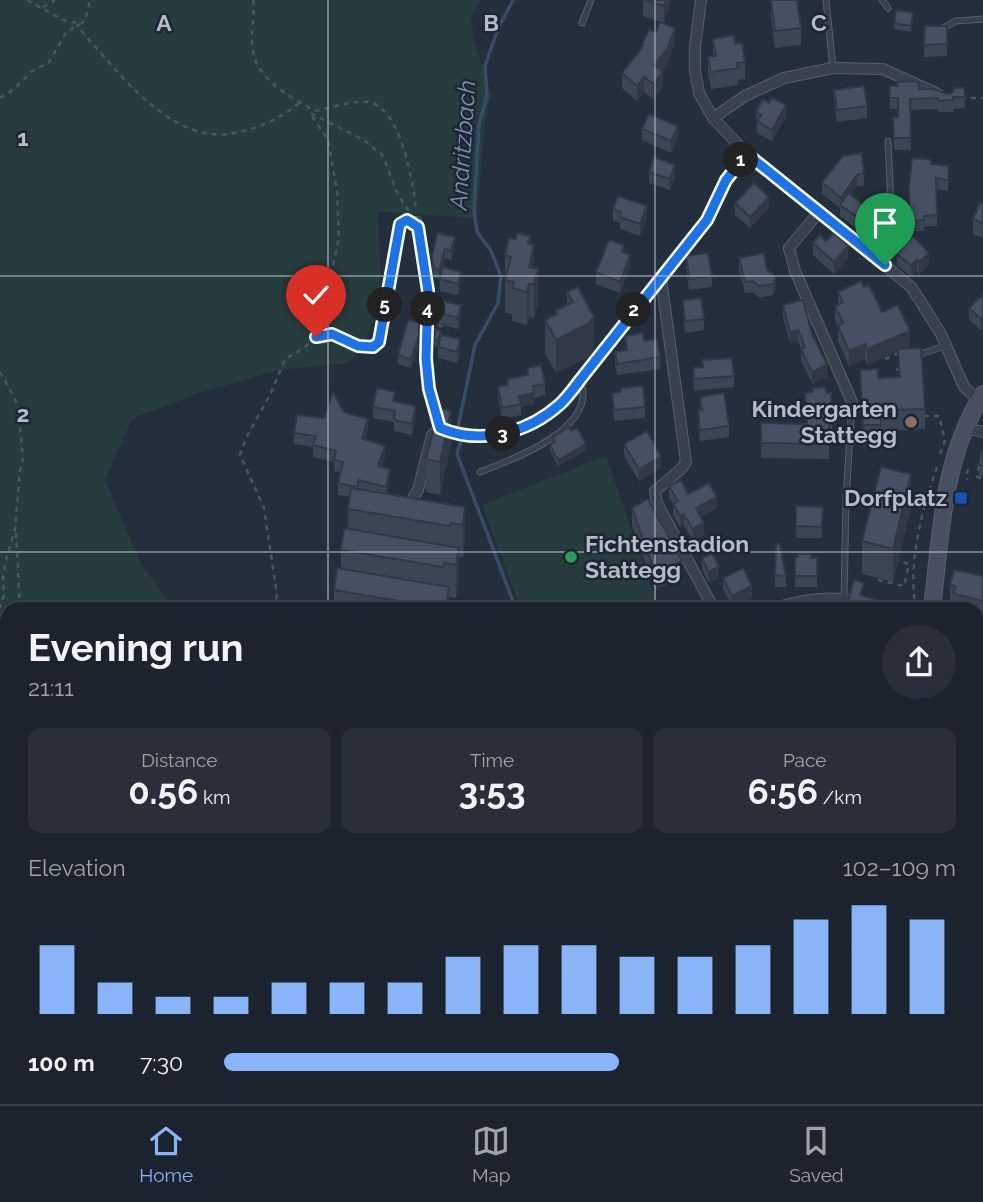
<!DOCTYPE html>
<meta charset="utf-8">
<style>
body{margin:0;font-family:Raleway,sans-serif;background:#282f3a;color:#f1f3f6;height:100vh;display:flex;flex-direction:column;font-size:26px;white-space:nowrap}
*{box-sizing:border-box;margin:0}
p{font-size:23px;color:#a0a4aa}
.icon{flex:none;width:38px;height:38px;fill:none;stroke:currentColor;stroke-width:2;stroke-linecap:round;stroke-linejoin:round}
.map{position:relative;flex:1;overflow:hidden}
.drawer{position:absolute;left:0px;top:602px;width:984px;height:502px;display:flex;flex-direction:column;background:#1b232e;border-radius:21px 21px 0 0;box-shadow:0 4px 10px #0003,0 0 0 2px #39404a}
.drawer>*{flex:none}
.pin{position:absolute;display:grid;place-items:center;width:60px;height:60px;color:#fff;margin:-72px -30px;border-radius:50% 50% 50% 0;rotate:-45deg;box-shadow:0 0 7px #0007}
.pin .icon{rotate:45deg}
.km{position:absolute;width:35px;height:35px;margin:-18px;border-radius:50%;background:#222;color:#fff;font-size:19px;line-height:35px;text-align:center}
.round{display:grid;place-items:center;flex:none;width:74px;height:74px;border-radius:37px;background:#282f3a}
.summary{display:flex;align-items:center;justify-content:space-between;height:119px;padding:0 28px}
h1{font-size:38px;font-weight:700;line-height:52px}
.stats{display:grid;grid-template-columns:repeat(3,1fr);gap:10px;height:119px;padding:7px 28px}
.stats div{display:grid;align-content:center;border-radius:14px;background:#282f3a;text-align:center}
.stats b{font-size:35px;font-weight:700}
.stats small{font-size:19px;font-weight:400}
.stats p{font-size:19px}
.chart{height:196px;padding:14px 28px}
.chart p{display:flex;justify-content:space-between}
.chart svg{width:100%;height:126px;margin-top:7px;stroke:#8ab4f8;stroke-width:6}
ul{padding:0 28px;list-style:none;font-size:23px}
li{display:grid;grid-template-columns:112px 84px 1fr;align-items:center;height:52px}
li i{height:18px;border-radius:9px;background:#8ab4f8}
.tabs{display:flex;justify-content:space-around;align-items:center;height:98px;border-top:2px solid #39404a;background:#1b232e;font-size:19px;color:#a0a4aa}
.tabs a{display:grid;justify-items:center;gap:4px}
.tabs .active{color:#8ab4f8}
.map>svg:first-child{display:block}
</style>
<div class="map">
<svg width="983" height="1104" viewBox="0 0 983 1104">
<rect width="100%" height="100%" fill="#242f3e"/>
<g fill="#263c3f">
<path d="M0,0H481L471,15L473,37L491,93L485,123L477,218L378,212L382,309L371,325L366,344L347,363L278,370L199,393L132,419L105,480L141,564L174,609H7V1097H284L286,1104H0Z"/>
<path d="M606,456L659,609H521L482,505Z"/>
<path d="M977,727L983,729V1104H822L824,1097H976Z"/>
<path d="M291,1097H386L388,1104H292Z"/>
<path d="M665,1097H799L797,1104H663Z"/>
</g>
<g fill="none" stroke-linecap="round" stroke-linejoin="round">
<g stroke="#394c67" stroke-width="3.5">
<path d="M513,0L498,29L485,66L487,96L479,124L474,210L477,232L491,251L501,276L498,303L475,345L458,427L461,441L457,454L516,609"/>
<path d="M674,1104L677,1097"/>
</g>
<g stroke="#565f6c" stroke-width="7">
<g id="service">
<path d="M826,0L833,68"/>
<path d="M882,0L888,8"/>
<path d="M582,23L591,0"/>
<path d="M941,29L956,21L983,19"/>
<path d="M885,265L892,230L888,141"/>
<path d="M920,354L945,346"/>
<path d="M480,472C515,459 600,427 580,380"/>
<path d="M844,599L846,499L852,402"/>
<path d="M976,631L983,633"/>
<path d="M287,1097L288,1104"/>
<path d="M432,1104L444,1097"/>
<path d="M459,1104L474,1097"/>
</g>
</g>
<g stroke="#565f6c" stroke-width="12">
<g id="minor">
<path d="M701,0L695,47V71L699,93L713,118L747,154L820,211L912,288L941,334L964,387L979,400"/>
<path d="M713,118L745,96L784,78L833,68L883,69L938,94"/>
<path d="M820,211L789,248L795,271L852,402"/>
<path d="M417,222L428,291L426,359L429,389L440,428"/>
<path d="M661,278L686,462L681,469L655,491L657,503L714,609"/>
<path d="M440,428C486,448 522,431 560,405L707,220L726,180L747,154"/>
<path d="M964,428L983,432"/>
<path d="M407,508L418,490L432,435L440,428"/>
<path d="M774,609C802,599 830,595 861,602"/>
</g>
</g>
<g stroke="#565f6c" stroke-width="18">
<g id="secondary">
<path d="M932,609C941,535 942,458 983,394"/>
<path d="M812,1104L814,1097"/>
</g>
</g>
<g stroke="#44595c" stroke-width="2.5" stroke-dasharray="5 5" stroke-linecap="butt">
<path d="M27,0L63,20L80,24"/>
<path d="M253,0C255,16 251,29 252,45C254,79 289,96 315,111C331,108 352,100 369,102C401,108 414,185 416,212"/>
<path d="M43,7L55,0"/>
<path d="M80,24L77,26C111,63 158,129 212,134C226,136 240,132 254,128C271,122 287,114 300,102"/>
<path d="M80,24L85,21L90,0"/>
<path d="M0,98L14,89L31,72L49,62L67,31L77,26"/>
<path d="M961,98H983"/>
<path d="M333,265L339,238L337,191L328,140L310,113L364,140L383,156L398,195L411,214"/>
<path d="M438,325L448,328"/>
<path d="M885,359L901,352"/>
<path d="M0,372L14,397L18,407L23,458L20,471L15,529L6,560L3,575L4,596L0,608"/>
<path d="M897,381V369L899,368"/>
<path d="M924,416H939L945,441"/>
<path d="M940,454L946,438"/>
<path d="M979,466L977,477L983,479"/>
<path d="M968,469L966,478L968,479"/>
<path d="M16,533L20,609"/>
<path d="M878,580L904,586L909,564L898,561"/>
<path d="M274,609L277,595L264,508L240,455L246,438L271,393L285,359L304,348L316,337L332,334L358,346L373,347L379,342L400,224L407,221"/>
<path d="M916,609C907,565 922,509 937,467"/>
<path d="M0,643L7,635"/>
<path d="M976,792L983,771"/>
<path d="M976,904L983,905"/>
<path d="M0,942L5,938L7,939"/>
<path d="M0,977L7,948"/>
<path d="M0,1086L7,1092"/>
<path d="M13,1097L19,1104"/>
<path d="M100,1097L103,1104"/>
<path d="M258,1097L261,1104"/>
<path d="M583,1097L584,1104"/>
<path d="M39,1104L50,1097"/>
<path d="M611,1104L614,1097"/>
<path d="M742,1104L745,1097"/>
<path d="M782,1104L783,1097"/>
</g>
<use href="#service" stroke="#38414e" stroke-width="5"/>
<use href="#minor" stroke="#38414e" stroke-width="10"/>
<use href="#secondary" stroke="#465061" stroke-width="16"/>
</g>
<g fill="#3b4654">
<path d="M643,0H671L664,23L643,16Z"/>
<path d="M771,0L801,28V45L775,48L771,16Z"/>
<path d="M913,18L911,32L894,29V23Z"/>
<path d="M925,26H947V56L924,57Z"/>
<path d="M713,39L745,62V79L738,80V85L711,89L708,74V57H713Z"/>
<path d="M675,43L667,64L661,71L663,87L653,99L644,92L637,101L622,88V73Z"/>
<path d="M964,88L965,108L953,109V112H938V109L911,110V150H894L893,118L898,117V109H890V98L919,89L947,94Z"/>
<path d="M834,90L867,106V118L837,122L834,101Z"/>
<path d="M756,112L786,117L772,141L757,133Z"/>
<path d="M642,129L678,137L671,153L642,140Z"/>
<path d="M843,156L864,174V186H857L851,195L865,218L857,229L840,216V208L822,194V182Z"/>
<path d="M931,164L949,177L948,191L936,189L937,226H924V231H910L909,187Z"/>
<path d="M649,172L675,176L670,190L649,183Z"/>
<path d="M735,203L769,208L750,228L735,215Z"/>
<path d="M983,204V242V238L973,234V219Z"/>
<path d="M613,209L647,217L640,236L620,229V223L613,221Z"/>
<path d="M437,233L455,247L451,260L445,258L439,279L434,278L432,266V257Z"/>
<path d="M826,241L848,258L834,274L813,255V243Z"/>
<path d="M530,243L534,269L538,302L534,318L529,317L527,325L512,321V314L505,313V255Z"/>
<path d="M897,254L929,264L919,274L917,271L911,277L897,265Z"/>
<path d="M686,256L712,276V287L689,290L686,268Z"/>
<path d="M739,258L767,270L776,288L773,295L760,298L752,292L745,293L739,269Z"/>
<path d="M630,267L620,293L596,284V272Z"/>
<path d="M440,279L461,283L458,295L440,291Z"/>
<path d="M578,287L594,349L588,357L556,373L545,353V320L555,315V311L567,305V292Z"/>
<path d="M864,287L910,346L904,349L925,409V429L888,431V436H881V445L863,446L860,370L878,378L899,377L898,351L867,365L865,359L849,366L838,341V327L835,321V306L838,304V292Z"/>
<path d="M983,294L981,330L969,320V308Z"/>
<path d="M683,300L704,319V330L685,333L683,312Z"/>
<path d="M783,305L813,338L827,377L812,384L801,360V349L798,341L790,343L783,317Z"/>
<path d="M439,313L461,317L458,329L439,324Z"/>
<path d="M435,329L460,351L457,363L438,358V347L434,346Z"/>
<path d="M625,336L644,341L660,357V369L617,375L615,364V352L625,351Z"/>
<path d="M419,345L411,368L398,364V355Z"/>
<path d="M702,360L734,376V387L694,391L693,368L702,367Z"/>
<path d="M527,368L545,384V395L534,398V404L521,407V415L502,419L498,398V387L507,385V379L527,375Z"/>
<path d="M621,392L645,407V418L614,421L612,393Z"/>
<path d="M805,393H826L832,416V431H829V459L761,458V423L806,424Z"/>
<path d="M700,397L729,426V437L700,441L698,421V410H700Z"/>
<path d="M395,401L416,417L412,435L394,431V422L373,418V407Z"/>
<path d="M344,412L368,430L365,439L385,457L382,467L390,481L387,494L465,507V540L463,558L459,557V581L456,598L449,597V609H334V590L341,569V550L348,529V509L350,497L338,495V483L340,473L334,471V462L313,457V447L294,444V433L324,418Z"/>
<path d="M552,438L586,450L558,466L550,450V445L552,443Z"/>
<path d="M451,444L440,495L426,492V459Z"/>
<path d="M624,444L661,468L639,481L624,455Z"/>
<path d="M983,451V477L979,476V465Z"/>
<path d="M669,486L688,494L717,508L701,517L704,535L693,541L684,525L680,527L673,515V505L669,498Z"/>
<path d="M796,506L823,507L822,538H796Z"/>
<path d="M911,507L893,582L862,574V541Z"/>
<path d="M632,508L682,578L655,590L632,525Z"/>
<path d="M776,544L786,576V587H775Z"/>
<path d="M795,557L817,558V587H795Z"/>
<path d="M702,558L719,578L709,583L702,570Z"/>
<path d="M983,576V618L976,616V609H954V603L950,602V585Z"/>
<path d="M723,578L752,598L732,607L723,589Z"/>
<path d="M976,653L983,656V719L976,717Z"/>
<path d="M527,1097H553L554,1104H528Z"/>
</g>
<g fill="#303945">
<path d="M666,0H671L664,23V6Z"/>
<path d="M675,28V43L667,64L654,80V65Z"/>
<path d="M663,72V87L653,99V84Z"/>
<path d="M644,77V92L637,101V86Z"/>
<path d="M786,105V117L772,141V130Z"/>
<path d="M678,126V137L671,153V141Z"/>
<path d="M675,165V176L670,190V179Z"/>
<path d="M857,175V186L843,207L841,205V198Z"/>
<path d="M769,197V208L750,228V217Z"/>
<path d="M647,206V217L640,236V224Z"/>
<path d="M865,206V218L857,229V217Z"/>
<path d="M530,236V263L534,245V278L529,284L528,243Z"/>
<path d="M455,237V247L451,260V251Z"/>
<path d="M848,246V258L834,274V262Z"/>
<path d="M445,249V258L439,279V270Z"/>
<path d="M929,253V264L919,274V262Z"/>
<path d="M630,255V267L620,293V282Z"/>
<path d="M917,260V271L911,277V265Z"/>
<path d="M538,269V302L534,318V285Z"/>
<path d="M461,272V283L458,295V284Z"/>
<path d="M776,277V288L773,295V284Z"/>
<path d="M529,284V317L527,325V292Z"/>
<path d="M461,305V317L458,329V318Z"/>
<path d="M594,317V349L588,357L556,373V340Z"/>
<path d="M983,317V328L981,330V319Z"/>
<path d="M419,322V345L411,368V359Z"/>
<path d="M798,330V341L790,343V332Z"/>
<path d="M910,331V346L867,365V349Z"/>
<path d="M460,339V351L457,363V352Z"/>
<path d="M865,344V359L849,366V351Z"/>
<path d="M827,365V377L812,384V372Z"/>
<path d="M534,393V404L521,407L519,396Z"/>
<path d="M416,406V417L412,435V424Z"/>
<path d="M451,411V444L440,495V462Z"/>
<path d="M368,419V430L362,450V438Z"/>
<path d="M586,444V450L558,466V460Z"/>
<path d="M385,446V457L378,478V466Z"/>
<path d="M661,457V468L639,481V469Z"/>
<path d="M390,469V481L386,499V487Z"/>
<path d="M911,474V507L893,582V549Z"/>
<path d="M717,497V508L696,520V508Z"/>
<path d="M465,507V540L463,558V525Z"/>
<path d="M684,514V525L680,527V516Z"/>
<path d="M704,523V535L693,541V529Z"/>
<path d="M459,548V581L456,598V565Z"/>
<path d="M682,561V578L655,590V573Z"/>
<path d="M719,566V578L709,583V572Z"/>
<path d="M752,586V598L732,607V596Z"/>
<path d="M449,587V609H446V605Z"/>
<path d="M979,773V795L976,805V782Z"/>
</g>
<g fill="#455162" stroke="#303945" stroke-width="2">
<path d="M645,0H666L664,6Z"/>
<path d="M771,0H797L801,28L775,31Z"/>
<path d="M896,10L913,13L911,26L894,23Z"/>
<path d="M660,22L675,28L667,49L654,65L663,72L653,84L644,77L637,86L622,73L641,49L649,29L656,32Z"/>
<path d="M925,26H947V44L924,45Z"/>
<path d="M734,35L735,44L742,43L745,62L737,63L738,68L711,72L708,57L716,56L713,39Z"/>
<path d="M915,81L919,83V89H933L947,94L952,93L955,88H964L965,97H953V100L938,101V98L910,99L911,138H894L893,118L898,117V98H890V86H897V82Z"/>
<path d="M864,86L867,106L837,110L834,90Z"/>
<path d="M772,98L786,105L772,130L757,121L761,115L756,112L763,99L769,103Z"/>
<path d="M649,114L678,126L671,141L642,129Z"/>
<path d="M862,153L864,174L857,175L841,198L822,182L843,156Z"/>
<path d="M654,157L675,165L670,179L649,172Z"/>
<path d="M912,158L927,159L931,160V164L949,166L948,180L936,178L937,215L924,216V220L910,221L909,187Z"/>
<path d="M754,183L769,197L750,217L735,203Z"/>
<path d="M848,193L865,206L857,217L840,205Z"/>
<path d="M618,196L647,206L640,224L620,217L621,212L613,209Z"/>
<path d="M980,202L983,204V223L973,219Z"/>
<path d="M437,233L455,237L451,251L445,249L439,270L434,268L432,257Z"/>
<path d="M517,233L530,236L528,243L534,245L529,267L538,269L534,285L529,284L527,292L512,288L514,282L505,280L511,257L505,255L509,238L516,239Z"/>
<path d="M834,233L848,246L834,262L813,243L820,235L826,241Z"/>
<path d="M913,236L929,253L919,262L917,260L911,265L897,254Z"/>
<path d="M609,240L624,245L622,252L630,255L620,282L596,272Z"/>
<path d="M708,253L712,276L689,279L686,256Z"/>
<path d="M764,253L767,270L776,277L773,284L760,286L752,281L745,282L739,258Z"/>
<path d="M443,267L461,272L458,284L440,279Z"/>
<path d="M861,281L864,287L869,285L882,312L898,305L910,331L867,349L865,344L849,351L838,326L843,323L835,306L843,302L838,292Z"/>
<path d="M578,287L594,317L588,324L556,340L545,320L557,314L555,311L573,302L567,292Z"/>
<path d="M983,294V317L981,319L969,308Z"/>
<path d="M701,298L704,319L685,321L683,300Z"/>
<path d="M803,300L813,338L814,337L827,365L812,372L801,349L805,347L798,330L790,332L783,305Z"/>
<path d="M443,301L461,305L458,318L439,313Z"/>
<path d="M408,320L419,322V335L411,359L398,355Z"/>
<path d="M435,329L441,331L438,341L434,340Z"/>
<path d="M643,333L644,341L657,339L660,357L617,364L615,352L627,350L625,336Z"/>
<path d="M441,335L460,339L457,352L438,347Z"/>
<path d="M921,348L925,409L888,410V415H881V425H863L860,370L878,369V378L900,377L898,349Z"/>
<path d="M732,358L734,376L694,379L693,368L703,367L702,360Z"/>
<path d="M541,365L545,384L533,386L534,393L519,396L521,404L502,408L498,387L508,385L507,379L528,375L527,368Z"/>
<path d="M643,386L645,407L614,410L612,393L621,392V388Z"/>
<path d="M825,387L826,393H831L832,416H829V444L761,443V423L807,424L805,393L813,392L812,388Z"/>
<path d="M377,388L395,392L393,401L416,406L412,424L394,420L395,411L373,407Z"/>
<path d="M333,392L344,412L368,419L362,438L385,446L378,466L390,469L386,487L359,480L357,487L338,483L343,462L334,460L336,451L313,445L316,436L294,433L297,415L324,418Z"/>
<path d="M724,393L729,426L700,430L698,410H702L700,397Z"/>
<path d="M439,408L451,411L440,462L426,459Z"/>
<path d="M569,427L571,431L577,428L586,444L558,460L550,445L555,442L552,438Z"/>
<path d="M647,431L661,457L639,469L624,444Z"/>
<path d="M981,451H983V466L979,465Z"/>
<path d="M881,467L911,474L893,549L862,541Z"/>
<path d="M681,480L688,494L709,483L717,497L696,508L704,523L693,529L684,514L680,516L673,504L678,501L669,486Z"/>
<path d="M351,488L465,507L463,525L451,523L450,526L348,509Z"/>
<path d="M648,499L682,561L655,573L632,508Z"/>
<path d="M796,506L823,507L822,527L796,526Z"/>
<path d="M344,528L459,548L456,565L444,563L443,567L341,550Z"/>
<path d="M776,544H780L786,576L775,575Z"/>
<path d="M712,553L719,566L709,572L702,558Z"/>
<path d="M798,554H811V558H817V576H795V557H798Z"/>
<path d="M337,568L449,587L446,605L435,603L434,607L334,590Z"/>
<path d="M743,568L752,586L732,596L723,578Z"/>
<path d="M954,570L983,576V601L954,594L955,586L950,585Z"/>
<path d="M854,580L864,583L860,595L894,604L893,609H846Z"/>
<path d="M976,653L983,656V702L976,700Z"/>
<path d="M530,1097H553L554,1104H531Z"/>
</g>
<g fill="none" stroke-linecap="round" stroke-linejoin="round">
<g stroke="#fff" stroke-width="14">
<path id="route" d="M316,337L332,334L358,346L373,347L379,342L400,224L407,220L418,227L428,291L426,359L429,389L440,428C480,445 526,434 559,405C567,398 574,388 580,380L707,220L726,180L747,154L885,265"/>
</g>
<use href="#route" stroke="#1a73e8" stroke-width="9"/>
</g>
<path fill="none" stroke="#b4bcc9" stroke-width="2" stroke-opacity="0.55" d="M328,0V609M655,0V609M0,276H983M0,552H983M0,828H7M976,828H983M328,1097V1104M655,1097V1104"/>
<circle fill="#8d6e63" stroke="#1d2633" stroke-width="2.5" cx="911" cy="422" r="7"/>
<rect fill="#1a4fb4" stroke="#1d2633" stroke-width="2.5" x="954" y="491" width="14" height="14" rx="3.5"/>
<circle fill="#2e9e5b" stroke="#1d2633" stroke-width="2.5" cx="571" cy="557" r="7"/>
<g text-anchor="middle" stroke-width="5" stroke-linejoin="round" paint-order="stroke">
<g font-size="23" font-weight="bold" fill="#b4bcc9" stroke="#1d2633" text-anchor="end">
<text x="897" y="417">Kindergarten<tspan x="897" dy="26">Stattegg</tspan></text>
<text x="947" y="506">Dorfplatz</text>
<text x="585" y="552" text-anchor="start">Fichtenstadion<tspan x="585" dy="26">Stattegg</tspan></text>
</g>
<g font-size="24" font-style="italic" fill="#7c92b1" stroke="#1d2633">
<text transform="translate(463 145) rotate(-86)" y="8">Andritzbach</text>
</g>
</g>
<g font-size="23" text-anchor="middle" font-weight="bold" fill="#b4bcc9" stroke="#1d2633" stroke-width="5" stroke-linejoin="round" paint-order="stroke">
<text x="164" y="31">A</text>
<text x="491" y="31">B</text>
<text x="819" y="31">C</text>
<text x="23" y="146">1</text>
<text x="23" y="422">2</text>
</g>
</svg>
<div class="pin" style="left:885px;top:265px;background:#1e9e55"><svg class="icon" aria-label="arrive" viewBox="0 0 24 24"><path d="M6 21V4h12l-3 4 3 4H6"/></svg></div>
<div class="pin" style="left:316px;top:337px;background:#d93025"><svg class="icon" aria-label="check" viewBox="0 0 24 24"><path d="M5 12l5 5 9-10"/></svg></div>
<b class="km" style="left:741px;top:160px">1</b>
<b class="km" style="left:634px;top:310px">2</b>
<b class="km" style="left:503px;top:434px">3</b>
<b class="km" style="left:428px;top:309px">4</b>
<b class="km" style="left:385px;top:305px">5</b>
<section class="drawer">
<div class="summary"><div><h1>Evening run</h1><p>21:11</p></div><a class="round"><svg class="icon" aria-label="share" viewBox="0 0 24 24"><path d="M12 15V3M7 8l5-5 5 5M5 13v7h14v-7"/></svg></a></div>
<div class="stats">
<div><p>Distance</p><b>0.56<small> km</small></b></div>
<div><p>Time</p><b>3:53</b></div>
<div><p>Pace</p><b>6:56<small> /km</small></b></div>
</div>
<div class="chart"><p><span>Elevation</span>102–109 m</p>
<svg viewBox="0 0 160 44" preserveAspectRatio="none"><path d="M5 44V20M15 44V33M25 44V38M35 44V38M45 44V33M55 44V33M65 44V33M75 44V24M85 44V20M95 44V20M105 44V24M115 44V24M125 44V20M135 44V11M145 44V6M155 44V11"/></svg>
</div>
<ul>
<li><b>100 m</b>7:30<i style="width:54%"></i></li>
</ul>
</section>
</div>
<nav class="tabs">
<a class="active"><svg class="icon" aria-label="home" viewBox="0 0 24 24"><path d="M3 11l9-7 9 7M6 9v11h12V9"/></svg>Home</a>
<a><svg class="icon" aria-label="map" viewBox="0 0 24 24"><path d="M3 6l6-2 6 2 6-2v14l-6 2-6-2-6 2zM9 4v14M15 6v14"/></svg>Map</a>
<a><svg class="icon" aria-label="saved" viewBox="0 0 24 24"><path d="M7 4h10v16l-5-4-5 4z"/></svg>Saved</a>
</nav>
